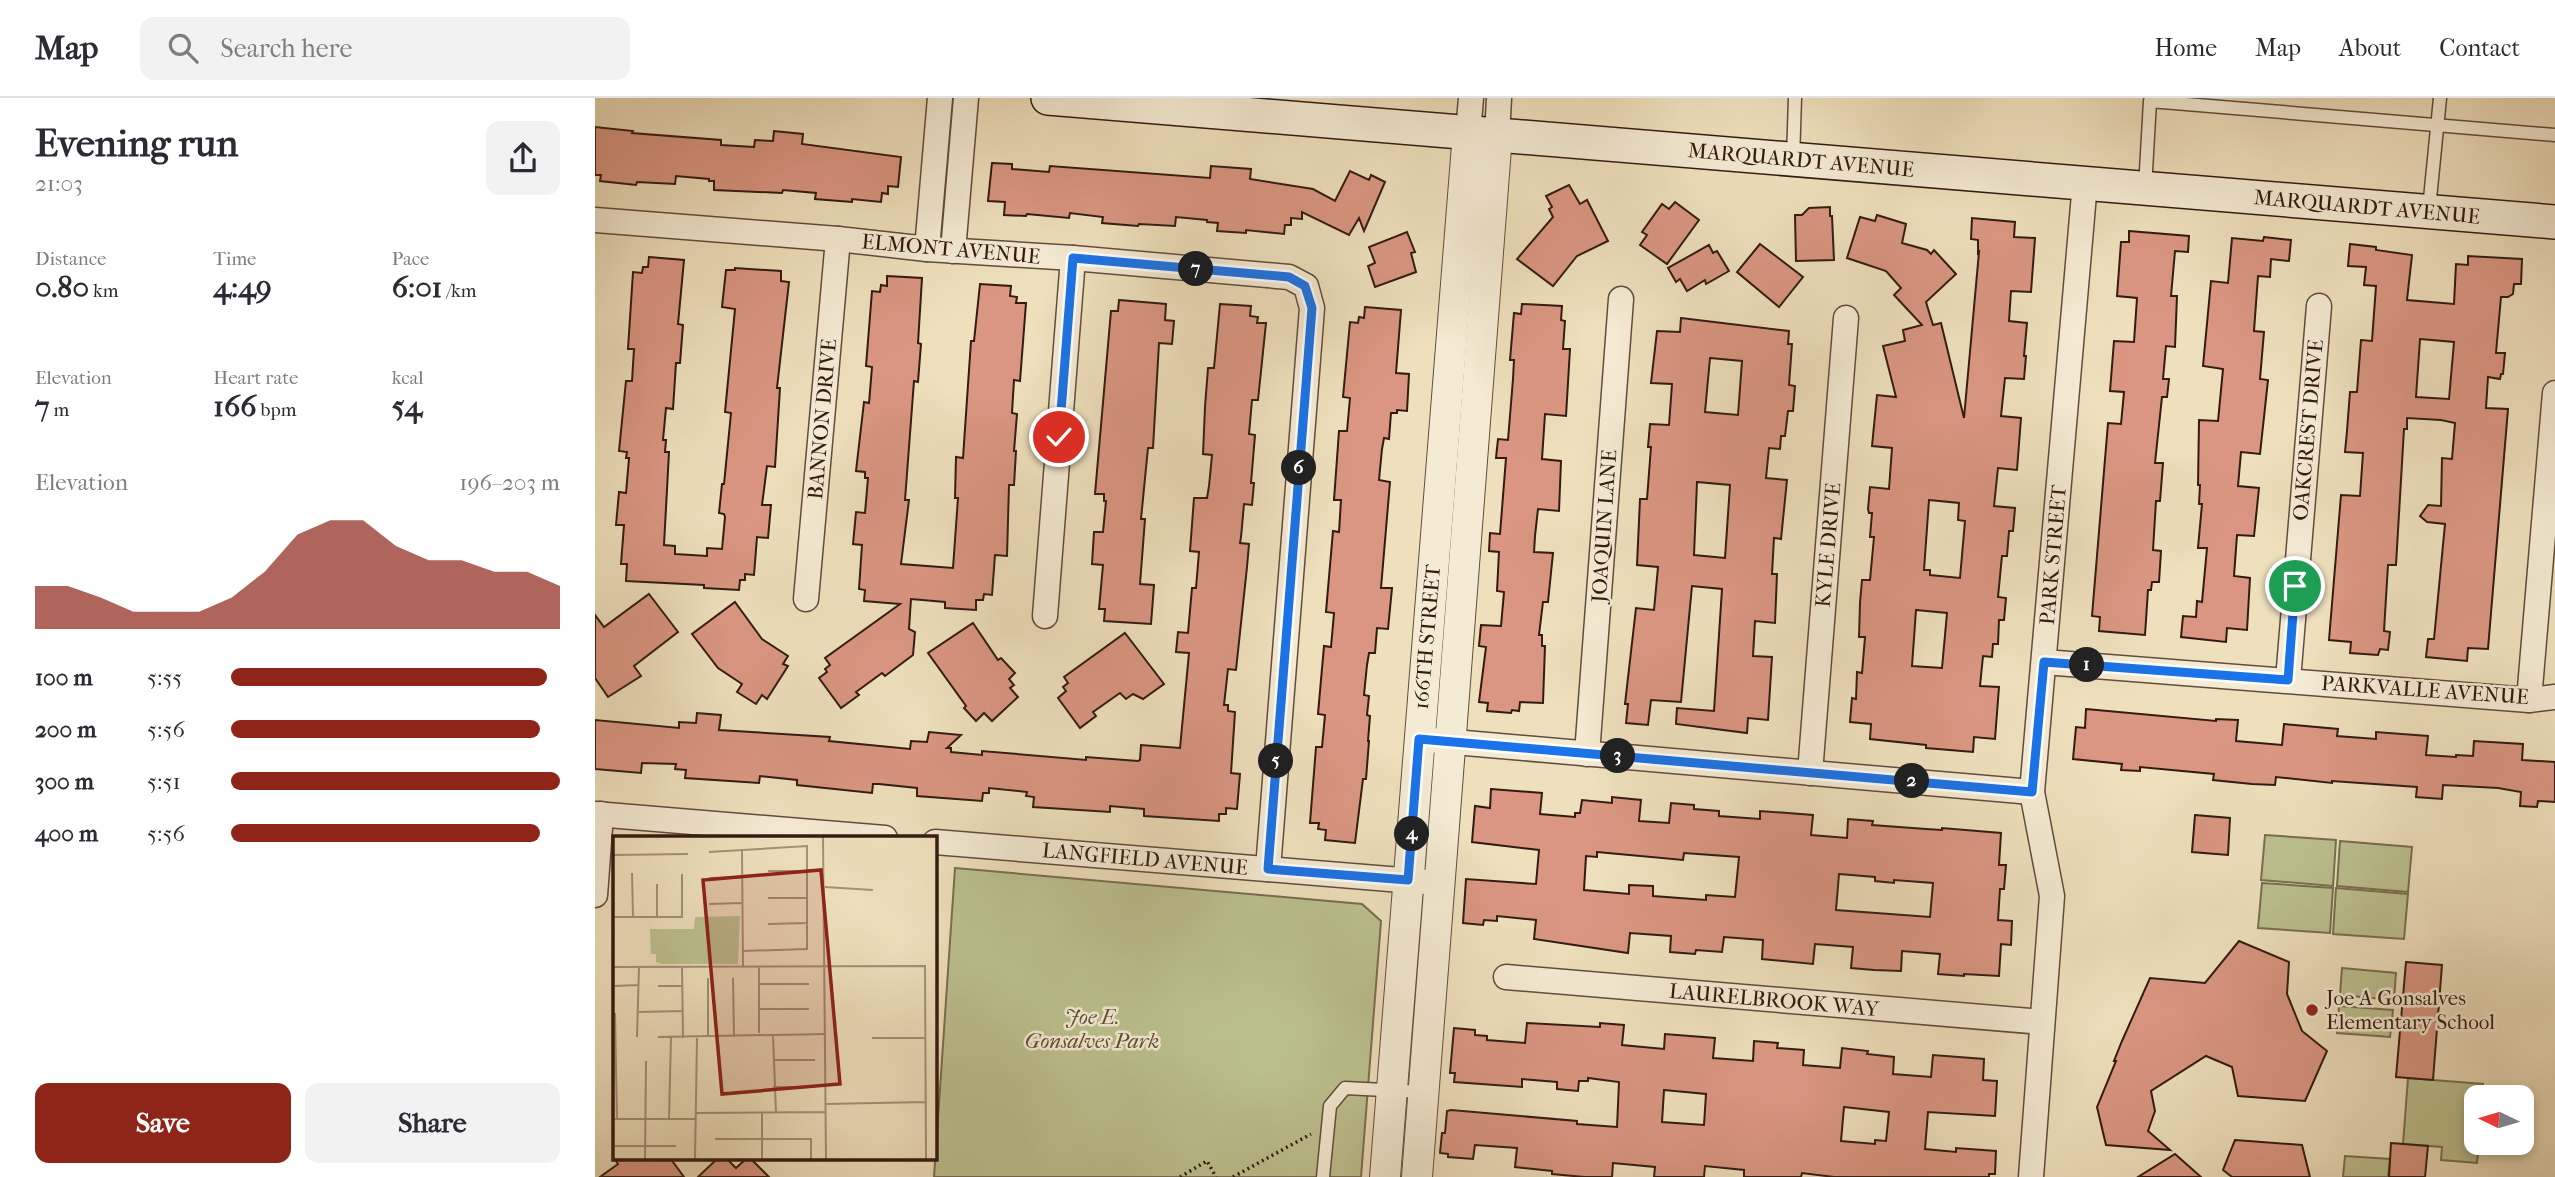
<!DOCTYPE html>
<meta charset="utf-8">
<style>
body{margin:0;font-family:"IM FELL French Canon",serif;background:#f2f2f3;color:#2b2b33;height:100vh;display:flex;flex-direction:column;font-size:26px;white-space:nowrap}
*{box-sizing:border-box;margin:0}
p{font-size:23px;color:#7c7c81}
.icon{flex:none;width:38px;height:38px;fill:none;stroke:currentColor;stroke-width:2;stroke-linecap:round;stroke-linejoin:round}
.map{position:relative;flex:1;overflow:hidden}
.details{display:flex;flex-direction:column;background:#fff;width:595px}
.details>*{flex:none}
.needle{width:46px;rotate:275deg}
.buttons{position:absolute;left:1869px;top:987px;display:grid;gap:14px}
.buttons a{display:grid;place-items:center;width:70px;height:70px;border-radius:14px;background:#fff;box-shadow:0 4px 10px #0003;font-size:35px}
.pin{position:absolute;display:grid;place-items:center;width:60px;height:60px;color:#fff;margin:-30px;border:4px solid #fff;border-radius:50%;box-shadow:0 2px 7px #0007}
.km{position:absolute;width:35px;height:35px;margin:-18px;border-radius:50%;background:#222;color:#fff;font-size:19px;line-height:35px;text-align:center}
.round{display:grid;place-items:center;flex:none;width:74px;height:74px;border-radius:14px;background:#f2f2f3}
.overview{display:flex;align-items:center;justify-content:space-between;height:119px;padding:0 35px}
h1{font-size:38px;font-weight:700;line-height:52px}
.stats{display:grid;grid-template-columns:repeat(3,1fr);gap:10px;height:119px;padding:7px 35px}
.stats div{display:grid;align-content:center}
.stats b{font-size:30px;font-weight:700}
.stats small{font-size:19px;font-weight:400}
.stats p{font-size:19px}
.chart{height:196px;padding:14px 35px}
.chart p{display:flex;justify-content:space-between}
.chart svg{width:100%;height:126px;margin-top:7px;fill:#8f2418;opacity:.7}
.action{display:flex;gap:14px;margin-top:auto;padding:14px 35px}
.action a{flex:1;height:80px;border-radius:14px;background:#8f2418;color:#fff;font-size:28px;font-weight:700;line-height:80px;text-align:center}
.action a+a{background:#f2f2f3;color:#2b2b33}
ul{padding:0 35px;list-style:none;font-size:23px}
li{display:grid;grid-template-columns:112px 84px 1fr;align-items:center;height:52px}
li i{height:18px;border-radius:9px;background:#8f2418}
header{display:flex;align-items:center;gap:42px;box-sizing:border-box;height:98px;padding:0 35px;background:#fff;border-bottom:2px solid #e1e1e2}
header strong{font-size:33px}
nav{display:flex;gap:38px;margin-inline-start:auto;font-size:24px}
.search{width:490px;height:63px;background:#f2f2f3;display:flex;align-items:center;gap:18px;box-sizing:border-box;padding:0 24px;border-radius:14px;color:#7c7c81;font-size:26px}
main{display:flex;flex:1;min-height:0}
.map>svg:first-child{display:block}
</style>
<header>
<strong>Map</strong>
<div class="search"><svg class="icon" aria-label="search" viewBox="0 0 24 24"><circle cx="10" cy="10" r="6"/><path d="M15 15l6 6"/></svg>Search here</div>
<nav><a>Home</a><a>Map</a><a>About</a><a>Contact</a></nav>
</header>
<main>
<section class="details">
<div class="overview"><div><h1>Evening run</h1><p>21:03</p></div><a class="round"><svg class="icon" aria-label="share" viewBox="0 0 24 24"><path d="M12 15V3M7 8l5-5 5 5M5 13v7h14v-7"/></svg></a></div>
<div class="stats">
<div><p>Distance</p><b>0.80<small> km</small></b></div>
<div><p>Time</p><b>4:49</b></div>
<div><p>Pace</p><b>6:01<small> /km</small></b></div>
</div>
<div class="stats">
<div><p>Elevation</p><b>7<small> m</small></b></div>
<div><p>Heart rate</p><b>166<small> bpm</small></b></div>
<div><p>kcal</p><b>54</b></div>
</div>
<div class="chart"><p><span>Elevation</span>196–203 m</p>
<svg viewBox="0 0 160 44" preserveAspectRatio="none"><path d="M0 44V29L10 29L20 33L30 38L40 38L50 38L60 33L70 24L80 11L90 6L100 6L110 15L120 20L130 20L140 24L150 24L160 29V44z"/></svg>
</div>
<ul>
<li><b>100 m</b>5:55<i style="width:96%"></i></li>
<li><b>200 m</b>5:56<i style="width:94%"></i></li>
<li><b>300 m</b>5:51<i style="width:100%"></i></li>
<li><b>400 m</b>5:56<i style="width:94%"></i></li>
</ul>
<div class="action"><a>Save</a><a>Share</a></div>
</section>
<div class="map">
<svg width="1960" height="1079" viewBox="0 0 1960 1079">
<rect width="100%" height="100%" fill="#eee0bd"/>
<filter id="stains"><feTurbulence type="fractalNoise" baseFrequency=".00286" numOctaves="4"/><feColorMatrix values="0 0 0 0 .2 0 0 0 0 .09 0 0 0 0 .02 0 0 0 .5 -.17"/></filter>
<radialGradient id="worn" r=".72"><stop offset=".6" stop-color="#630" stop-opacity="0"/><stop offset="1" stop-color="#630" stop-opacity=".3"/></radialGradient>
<g fill="#bcc18f" stroke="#786e50" stroke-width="2">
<path d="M1670,737L1741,742L1738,788L1666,782Z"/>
<path d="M1745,743L1817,749L1813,794L1742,788Z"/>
<path d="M360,770L767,806L786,823L766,1079H339Z"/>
<path d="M1667,785L1738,790L1735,835L1663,830Z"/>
<path d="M1741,790L1813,796L1809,841L1738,836Z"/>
<path d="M1747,870L1801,875L1799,902L1745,897Z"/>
<path d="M1744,908L1798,912L1795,939L1742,935Z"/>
<path d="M1813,980L1888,986L1887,999H1881V1045H1884L1882,1065L1846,1062L1847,1049L1808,1046Z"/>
<path d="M1750,1058L1795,1061L1793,1079H1748Z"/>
</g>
<g fill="#da9682" stroke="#341a11" stroke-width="2" fill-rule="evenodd">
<path d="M0,29L38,33L37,35L126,42V47L159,49L160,42L178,43L179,33L208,36L207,46L306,59L303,89L293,88V96L287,95L286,104L257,101V104L220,101L221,95L188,92L187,95L119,92V83H114V81L81,78L80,86L42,84L41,87L5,83L6,77H0Z"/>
<path d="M397,65L417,66V71L454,74L455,68L615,80L616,68L656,71L655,81L718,91L740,103L755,73L774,82L776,77L790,84L769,133L764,120L754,137L707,114V121L696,120V127H690L689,136L651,132V135L622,133L623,125L612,124V122L581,119L580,128L544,126L543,128L507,125L508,119L475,115L474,120L432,116L431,118L409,117L410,104L393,103Z"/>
<path d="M974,87L985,106L992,102L1013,143L982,158L958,188L922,161L958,119L954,111L957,109L951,98Z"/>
<path d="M1080,104L1104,122L1072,166L1045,147L1052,137L1047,134L1067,106L1074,111Z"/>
<path d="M1235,109V118H1237L1239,162L1201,163L1200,117H1207L1214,110Z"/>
<path d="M1282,117L1311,126L1307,145L1332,152L1336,156L1339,152L1361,176L1331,204L1338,227L1346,225L1369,320L1384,154L1383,155V142L1376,141L1377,120L1420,124L1419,139L1440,140L1436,194L1416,193L1414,223L1432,225L1429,258H1431L1429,281L1410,280L1406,318L1426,320L1422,372L1403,370L1399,408L1420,410L1418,433H1414L1412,458H1407L1403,499L1411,500L1409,522H1404L1403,546H1398L1397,559L1388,558L1385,588L1404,589L1400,641L1379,639L1378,654L1331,650V647L1275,641L1276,626L1255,624L1257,600L1261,601L1262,574L1267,575L1270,539H1264L1265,505L1267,482H1275L1279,439H1275L1277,415H1274L1273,411L1275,389L1294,391L1297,350L1277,348L1282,297L1301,299L1288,248L1310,243L1308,232L1327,227L1299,197L1306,190L1291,173L1252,160L1265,119L1280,123ZM1334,402L1364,405L1363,422L1370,423L1365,480L1335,477V472H1329ZM1321,512L1352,515L1347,570L1317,568Z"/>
<path d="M1534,133L1594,138L1593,154L1580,153L1576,198H1582L1580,249L1571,248L1568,281H1574L1572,299H1567L1560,365H1568L1565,403H1561L1558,452L1566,453L1564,484H1557L1556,492H1553L1550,537L1504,533L1505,519L1497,518L1513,325L1526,326L1529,294L1515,293L1519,243L1539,244L1542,200L1522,198L1526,144H1534Z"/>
<path d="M812,134L820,154L816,155L821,174L780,189L773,168L780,165L774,149Z"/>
<path d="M1669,139L1696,142L1694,163L1676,161L1675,179L1663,178L1659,233L1669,234L1665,281L1673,282L1665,356L1646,354L1643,388L1664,390L1659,438L1642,437L1639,478L1655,480L1652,532L1632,530L1631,544L1586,539L1588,518L1601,519L1602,503L1607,504L1612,450H1603L1607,406H1604L1605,387H1603L1604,322L1623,323L1628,271L1608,268L1616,183L1633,185L1637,140L1668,143Z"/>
<path d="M1165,146L1208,179L1184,209L1142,174Z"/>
<path d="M1755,146L1781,149V152L1817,157L1812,202L1859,206L1861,166L1873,167V158L1927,161L1926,186H1919L1918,196L1913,199H1906L1901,255H1910L1908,276H1906L1905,281L1893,279L1891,310L1913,311L1893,551L1873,550L1872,563L1831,559L1833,541H1839L1850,426L1832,424L1825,418L1833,407L1846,408L1847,360L1857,361L1860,325L1846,322L1812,320V331H1809L1801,467H1793L1789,533L1795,534L1793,552L1785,551L1783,557L1755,555L1756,544L1734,542L1746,397L1765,398L1768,355L1750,354L1752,333L1755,294H1762L1766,242L1777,243L1781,188L1769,187L1771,169L1753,168ZM1825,241L1859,244L1854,301L1821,299Z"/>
<path d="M1114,147L1118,155L1122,153L1134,173L1111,186L1110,182L1092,193L1085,181L1081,184L1073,170Z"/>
<path d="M54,159L89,162L83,226L88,227L85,265H81L78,311L71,310L68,342H71L70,354H74L69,447L80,448V456L112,458V450L127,451L130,419L129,416L124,415L127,386H129L136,315L130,314L140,211L127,209L131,172H140V170L186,173V183L194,184L182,290H185L180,369L172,368L167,407H176L173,440L162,439L159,477L150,476V482H145L144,492L109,490V487L31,483L32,466H26L29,427H21L24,394L31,395L34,360H31L32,354L24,353L31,283H37L39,251H33L38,174L47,175L48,169H53Z"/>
<path d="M292,178L327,180L323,245L326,246L323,284L319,283L310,402H314L306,466L358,470L363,400H360L361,359L368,360L376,243H379L385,186L416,188L415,198L422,199L421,205H431L425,283L419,282L417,315L422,316L419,353H421L419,387H414L412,458L400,457L397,497L389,496L388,502H381V512L350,510V504L316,501L314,531L320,534L318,557L290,578L287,575L261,594L264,597L246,610L224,580L232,574L230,571L235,567L230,560L305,506L269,503L270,492L264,491L267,447L258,446L261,414L270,415L273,380H270V374L261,373L269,304L274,305L277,269L271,268L277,193L285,194L286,187L292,188Z"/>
<path d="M524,202L571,206L570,222L579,223L577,246L564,245L558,350H553L546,421H550L545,486L559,487L556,526L509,523L510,511H504L508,467L497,466L499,434H508L511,403H509V396H500L516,213H523Z"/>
<path d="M625,206L656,208L655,218L663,219L662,225H671L663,302H657L654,336L660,337L656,385H659L657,407L649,406L646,439L645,445L654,446L652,469L641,572L633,571L629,607H633V613L640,614L636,675L645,676L642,711L631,710V716H624V723L549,718V711L515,708V714L438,709L439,699L431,698L432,694L394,690V695H388L387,703L322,698V690L284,686H278L277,695L202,687V682L165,678L164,685L90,680L91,672L80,671L81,666L47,665L46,675L0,671V622L84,630V624L101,625L102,615L126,617L124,632L235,639L234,643L315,651L316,643L332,644L334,634L366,637L352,650H356V654L387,657V653L491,662V659L543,663L545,662L546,647L585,650L594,555L581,554L583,534L593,535L597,490H601L604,454L595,453L599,400H612L614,388L617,357L608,356L610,309L613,270H619Z"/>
<path d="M927,206L967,208L966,222L970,223L968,251H975L971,318L950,316L947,361L966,363L964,413L943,411L940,438L939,454L958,455L953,504H948L944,537H947V548H950L948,605L925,604L924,613L917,612L916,615L892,613L893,605L884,604L891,549L884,548L886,527L906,528L909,494L902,493L904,454L894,453L895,435L905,436L911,360H901L903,341L913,342L918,281L919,262H915L919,215L926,216Z"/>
<path d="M770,209L806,212L801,275L814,276L812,313L802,312V315H796L794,341L789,340L787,351L784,382L795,384L786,490H797L793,531L782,530L780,555H774L772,567L769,597L774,598L772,617L775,618L773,643H774L771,681H768L760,745L730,742L731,732L723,731L724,725H715L721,649H727L730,617L723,616L729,548L736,549L739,515L731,514L738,433L744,434L746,402H739L744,333H752L755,300L748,299L755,224L763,225L764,219L769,220Z"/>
<path d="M1086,220L1194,233L1193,246H1197L1194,287L1200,288L1198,313H1193L1190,338H1186L1185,351L1174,350L1171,380L1192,382L1186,441L1179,440L1177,476H1182L1180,525L1160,523L1158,558L1177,559L1173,622L1153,620L1152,635L1081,626L1082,610L1119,613L1127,491L1097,488L1086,604L1056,602L1053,627L1031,625L1033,606H1030L1041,510L1059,512L1063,469L1042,467L1045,401H1052L1056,349H1053L1055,326L1074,327L1077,286L1056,285L1062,233L1085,234ZM1115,260L1147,263L1143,317L1110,314ZM1102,384L1135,387L1130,460L1099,457Z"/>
<path d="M54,496L83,534L39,568L46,578L13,599L0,580V517L9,529Z"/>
<path d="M140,504L167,541L193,558L188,566L193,568L172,601L167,597L161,606L142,594L147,586L123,570L97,536Z"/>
<path d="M378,525L403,562L406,560L420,575L414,581L419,587L415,590L423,599L397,623L389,615L381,623L369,610L371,608L333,555Z"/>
<path d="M530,535L569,586L548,601L538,596L531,601L525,595L498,614L501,618L485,630L463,600L471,593L468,589L473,585L469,579Z"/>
<path d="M1491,611L1621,623V621L1643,622L1641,643L1687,647L1689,626L1743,631L1742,638L1781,641V634L1833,638L1831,657L1861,659V657L1878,658L1879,643L1928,646L1927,662L1960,664V704L1943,703L1942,709L1925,708L1926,694L1903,690L1848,687L1847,701L1821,699L1822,689L1737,683V685L1681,679L1680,687L1657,686L1618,682L1619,676L1545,669V673L1526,672L1527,666L1478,661L1481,629L1490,630Z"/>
<path d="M896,691L947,695L945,716L980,719V715H985L987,702L1017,705V699L1046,702L1044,723L1074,725L1076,705L1099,707V711L1124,713V718L1165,721V713L1218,717L1216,737L1252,740L1253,721L1278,723L1277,727L1331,731L1347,732V730L1406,735L1404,767H1411L1409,791H1405L1403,822L1417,823L1416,847L1406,846L1404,878L1369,876V878L1343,876L1345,856L1307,853L1306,873L1279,872L1256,870L1258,849L1220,846L1218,866L1167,861L1168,842L1129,839L1127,854L1101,852L1100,856L1075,854L1076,838L1035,835L1033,855L939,841L941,822L902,818V823L889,822L888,827L868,825L871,781L941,786L944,752L877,744L880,708L895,710ZM1002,754L1088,762L1089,755L1144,759L1140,799L1111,797V802L1058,798V788L1034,787V796L989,792L991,758L1002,759ZM1244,776L1280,779V783L1299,785V782L1338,785L1335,819L1241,812Z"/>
<path d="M1600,717L1635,720L1633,757L1597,754Z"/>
<path d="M1644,843L1694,864L1692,896L1707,933L1732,953L1710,1003L1643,998L1637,969L1611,958L1556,993L1560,1013L1553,1033L1575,1052L1511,1047L1502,1009L1521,963H1519L1527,943L1555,880L1610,885Z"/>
<path d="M1811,864L1847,867L1838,982L1801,979Z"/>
<path d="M932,925L1005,929V925L1029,927L1027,947L1069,951L1070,936L1120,940L1118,960L1158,963L1159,943L1183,945L1182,950L1209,952L1208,967L1245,970L1247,950L1273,953L1272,956L1299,959L1298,976L1336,979L1338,957L1389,961L1388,982L1402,983L1400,1018L1333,1014L1330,1051L1361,1054V1050L1401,1053L1400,1076H1394V1079H1239L1207,1075L1206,1079H1149V1072L1110,1068L1109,1079H1059L1060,1069L1018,1065L1017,1079H989L957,1076V1073L920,1069L922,1050L880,1047L878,1061L853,1059V1056L845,1055L847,1035H850L852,1013L856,1012L982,1023V1026L1022,1029L1024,984L993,980V983H984L983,993L962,991V984L927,981V989L859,984L860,975H855L859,930L880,932V937L892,938V942L930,945ZM1069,992L1111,996L1109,1027L1067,1024ZM1249,1009L1294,1014L1291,1043L1280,1042V1046L1246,1043Z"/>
<path d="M1640,1042L1707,1047L1715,1079H1637L1628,1072Z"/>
<path d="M1796,1045L1833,1048L1830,1079H1794Z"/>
<path d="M1580,1056L1606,1079H1543Z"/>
<path d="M19,1060H75L89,1079H5L23,1066Z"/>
<path d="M123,1060H131L141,1070L152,1060H155L174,1079H103Z"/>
</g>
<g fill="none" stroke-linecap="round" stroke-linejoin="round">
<g stroke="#624c3c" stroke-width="15">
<g id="service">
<path d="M1198,61L1200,0"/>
<path d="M1550,90L1555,3L1960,37"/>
<path d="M1834,111L1845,0"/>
<path d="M728,1079L735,1008L750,990L828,994"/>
</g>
</g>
<g stroke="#624c3c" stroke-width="27">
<g id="minor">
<path d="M873,35L876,0"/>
<path d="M902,37L904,0"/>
<path d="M0,122L243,141L332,151L478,160L694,179L711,188L717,210L673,771"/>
<path d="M332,151L345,0"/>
<path d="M358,153L371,0"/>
<path d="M211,501L243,141"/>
<path d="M450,518L478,160"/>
<path d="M1449,564L1934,602L1960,599"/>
<path d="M1693,582L1724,208"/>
<path d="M1934,602L1960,295"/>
<path d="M824,641L1437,694"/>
<path d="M992,656L1026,201"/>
<path d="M1215,675L1251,220"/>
<path d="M0,716L290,740"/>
<path d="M340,744L831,784"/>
<path d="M0,797L6,716"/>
<path d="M911,879L1447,924"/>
<path d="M1436,1079L1457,798L1437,694L1490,85"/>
</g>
</g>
<g stroke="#624c3c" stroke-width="32">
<g id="tertiary">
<path d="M790,1079L873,35"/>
<path d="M822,1079L902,37"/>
</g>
</g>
<g stroke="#341a11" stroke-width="36">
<path id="secondary" d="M453,0L1960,124"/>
</g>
<g stroke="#341a11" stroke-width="3.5" stroke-dasharray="2 3.5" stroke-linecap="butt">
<path d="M585,1079L612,1063L621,1079"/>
<path d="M638,1079L716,1036"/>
</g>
<use href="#service" stroke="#f4ebd4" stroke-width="12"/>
<use href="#minor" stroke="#f4ebd4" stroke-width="24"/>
<use href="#tertiary" stroke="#f4ebd4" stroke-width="30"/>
<use href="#secondary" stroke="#f4ebd4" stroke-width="33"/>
</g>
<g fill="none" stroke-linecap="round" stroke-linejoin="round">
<g stroke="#fff" stroke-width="14">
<path id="route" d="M464,339L478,160L694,179L710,188L717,210L673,771L813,782L824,641L1437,694L1449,564L1693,582L1700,488"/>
</g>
<use href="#route" stroke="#1a73e8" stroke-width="9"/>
</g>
<circle fill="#8f2418" stroke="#f4ebd4" stroke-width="2.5" cx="1717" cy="912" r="7"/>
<g text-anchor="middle" stroke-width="5" stroke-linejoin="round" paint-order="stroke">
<g font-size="21" fill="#341a11" stroke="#f4ebd4">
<text transform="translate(1206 62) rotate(5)" y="7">MARQUARDT AVENUE</text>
<text transform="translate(1772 109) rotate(5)" y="7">MARQUARDT AVENUE</text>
<text transform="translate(356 151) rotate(5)" y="7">ELMONT AVENUE</text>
<text transform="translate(227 321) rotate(-85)" y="7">BANNON DRIVE</text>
<text transform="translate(1713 332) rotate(-85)" y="7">OAKCREST DRIVE</text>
<text transform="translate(1009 428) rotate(-86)" y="7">JOAQUIN LANE</text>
<text transform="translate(1233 447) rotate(-85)" y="7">KYLE DRIVE</text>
<text transform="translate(1458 457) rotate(-85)" y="7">PARK STREET</text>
<text transform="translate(832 539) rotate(-85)" y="7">166TH STREET</text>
<text transform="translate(1830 592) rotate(4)" y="7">PARKVALLE AVENUE</text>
<text transform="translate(550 761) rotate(5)" y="7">LANGFIELD AVENUE</text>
<text transform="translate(1179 902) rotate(5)" y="7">LAURELBROOK WAY</text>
</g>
<g font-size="21" fill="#341a11" stroke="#f4ebd4" text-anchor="start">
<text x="1731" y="907">Joe A Gonsalves<tspan x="1731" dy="24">Elementary School</tspan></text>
</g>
<g font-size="21" font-style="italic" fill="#5d4c37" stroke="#f4ebd4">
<text x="497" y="926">Joe E.<tspan x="497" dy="24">Gonsalves Park</tspan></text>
</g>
</g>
<g transform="translate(18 738)">
<rect width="324" height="324" fill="#eee0bd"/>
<path d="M127,80L125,128H49L43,126V118H38L37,93H81L82,81Z" fill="#bcc18f"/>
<path fill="none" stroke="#a49178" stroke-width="2" d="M210,1L213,323M129,15L130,131M96,16L194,10V113L130,115M0,19L75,18M155,35H195M19,37L20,81M96,42L130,41M44,48V81M212,51L260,54M155,62H195M96,68L130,67M0,81H69V38M155,88L195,87M146,130V197M0,131L312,130L313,323M69,131L70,202M95,142V201M120,142L121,201M146,148H196M0,150L26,149M45,150H69M146,173H196M26,176L70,175M2,177L4,283M160,198L163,277M24,201L26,131M45,201L213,198M259,202H312M160,224H202M160,251H202M213,268L312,266M82,277L213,276M149,277V323M0,283H82M56,283L58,201M102,303H198V323M0,310H63M32,323L33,225M82,323L84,202"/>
<path fill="#8f2418" fill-opacity="0.15" stroke="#8f2418" stroke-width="3.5" d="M208,34L227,248L109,258L90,44Z"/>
<rect width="324" height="324" fill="none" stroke="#341a11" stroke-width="3.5"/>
</g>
<rect width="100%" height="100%" filter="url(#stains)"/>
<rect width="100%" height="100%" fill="url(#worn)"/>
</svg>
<div class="buttons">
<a><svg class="needle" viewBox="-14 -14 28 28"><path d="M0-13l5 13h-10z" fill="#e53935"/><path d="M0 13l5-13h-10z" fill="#7c7c81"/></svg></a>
</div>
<div class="pin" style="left:1700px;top:488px;background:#1e9e55"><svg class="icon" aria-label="arrive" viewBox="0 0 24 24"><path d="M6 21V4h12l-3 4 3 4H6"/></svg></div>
<div class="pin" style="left:464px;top:339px;background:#d93025"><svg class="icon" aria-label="check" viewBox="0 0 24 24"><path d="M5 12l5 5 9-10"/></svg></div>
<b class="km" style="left:1492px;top:567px">1</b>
<b class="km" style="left:1317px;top:683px">2</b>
<b class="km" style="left:1023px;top:658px">3</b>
<b class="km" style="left:817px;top:736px">4</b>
<b class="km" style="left:681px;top:663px">5</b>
<b class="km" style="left:704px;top:370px">6</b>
<b class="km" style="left:601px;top:171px">7</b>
</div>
</main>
